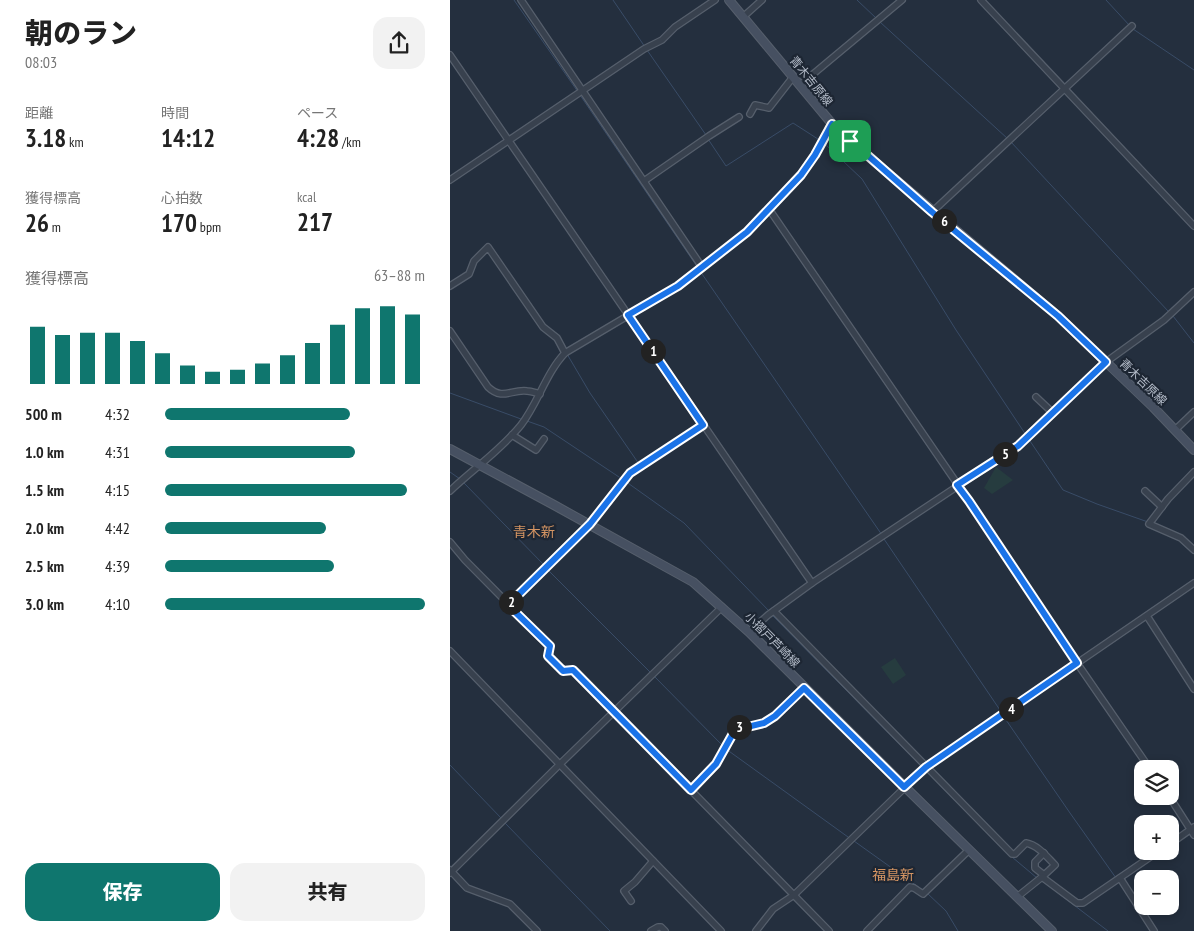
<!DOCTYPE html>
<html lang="ja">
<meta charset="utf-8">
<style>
body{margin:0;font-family:"PT Sans Narrow","Noto Sans JP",sans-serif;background:#f2f2f2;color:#222;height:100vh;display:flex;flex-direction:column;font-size:19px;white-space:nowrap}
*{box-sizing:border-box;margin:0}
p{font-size:16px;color:#767676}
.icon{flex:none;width:28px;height:28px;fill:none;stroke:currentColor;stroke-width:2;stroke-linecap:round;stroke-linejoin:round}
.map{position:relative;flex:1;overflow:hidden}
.panel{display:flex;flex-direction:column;background:#fff;width:450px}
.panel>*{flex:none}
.controls{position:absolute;left:684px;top:760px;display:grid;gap:10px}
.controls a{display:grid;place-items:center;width:45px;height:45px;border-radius:10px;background:#fff;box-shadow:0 2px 8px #0003;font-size:25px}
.pin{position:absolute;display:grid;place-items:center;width:42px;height:42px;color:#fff;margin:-21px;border-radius:10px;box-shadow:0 2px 8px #0006}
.km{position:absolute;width:25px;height:25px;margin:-12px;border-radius:50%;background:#222;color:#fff;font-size:14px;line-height:25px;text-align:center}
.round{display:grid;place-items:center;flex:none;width:52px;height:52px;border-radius:15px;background:#f2f2f2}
.overview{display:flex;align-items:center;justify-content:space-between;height:85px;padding:0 25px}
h1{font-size:28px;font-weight:800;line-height:38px}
.figures{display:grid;grid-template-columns:repeat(3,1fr);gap:8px;height:85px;padding:5px 25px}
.figures div{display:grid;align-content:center}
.figures b{font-size:25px;font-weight:800}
.figures small{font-size:14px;font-weight:400}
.figures p{font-size:14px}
.chart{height:140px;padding:10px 25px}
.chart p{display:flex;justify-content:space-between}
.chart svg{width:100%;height:90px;margin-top:5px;stroke:#0f766e;stroke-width:6}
.action{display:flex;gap:10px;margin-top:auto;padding:10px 25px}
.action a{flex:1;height:58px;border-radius:15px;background:#0f766e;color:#fff;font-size:20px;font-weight:800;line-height:58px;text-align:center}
.action a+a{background:#f2f2f2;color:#222}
ul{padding:0 25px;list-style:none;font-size:16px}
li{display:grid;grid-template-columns:80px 60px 1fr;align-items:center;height:38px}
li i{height:12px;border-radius:6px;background:#0f766e}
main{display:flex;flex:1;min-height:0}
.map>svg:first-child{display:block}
</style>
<main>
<section class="panel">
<div class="overview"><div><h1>朝のラン</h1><p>08:03</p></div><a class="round"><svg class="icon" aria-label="share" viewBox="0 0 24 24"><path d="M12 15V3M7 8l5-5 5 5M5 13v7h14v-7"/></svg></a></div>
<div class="figures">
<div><p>距離</p><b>3.18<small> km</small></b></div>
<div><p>時間</p><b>14:12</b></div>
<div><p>ペース</p><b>4:28<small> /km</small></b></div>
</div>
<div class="figures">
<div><p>獲得標高</p><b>26<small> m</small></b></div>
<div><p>心拍数</p><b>170<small> bpm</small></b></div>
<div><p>kcal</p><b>217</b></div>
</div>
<div class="chart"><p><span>獲得標高</span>63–88 m</p>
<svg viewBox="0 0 160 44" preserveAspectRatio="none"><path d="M5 44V16M15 44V20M25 44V19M35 44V19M45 44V23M55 44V29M65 44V35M75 44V38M85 44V37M95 44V34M105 44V30M115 44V24M125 44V15M135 44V7M145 44V6M155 44V10"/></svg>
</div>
<ul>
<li><b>500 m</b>4:32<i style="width:71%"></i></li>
<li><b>1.0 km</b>4:31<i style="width:73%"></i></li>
<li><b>1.5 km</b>4:15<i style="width:93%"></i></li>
<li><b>2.0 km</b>4:42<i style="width:62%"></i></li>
<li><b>2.5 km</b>4:39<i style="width:65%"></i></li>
<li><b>3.0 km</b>4:10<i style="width:100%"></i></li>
</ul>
<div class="action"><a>保存</a><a>共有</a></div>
</section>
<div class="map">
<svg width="744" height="931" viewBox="0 0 744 931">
<rect width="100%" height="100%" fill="#242f3e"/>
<g fill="#263c3f">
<path d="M546,467L563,480L542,494L534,488Z"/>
<path d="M445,658L456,675L443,684L431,667Z"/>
</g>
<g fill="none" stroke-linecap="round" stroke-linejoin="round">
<g stroke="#394c67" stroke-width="1">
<path d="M64,0L128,92"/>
<path d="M163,0L195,47"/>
<path d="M407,0L426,18"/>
<path d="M656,0L680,26"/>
<path d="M430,22L558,139"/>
<path d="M683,29L744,70"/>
<path d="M197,50L256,135"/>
<path d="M130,95L248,268"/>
<path d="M258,139L276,166L343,123L371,141"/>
<path d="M561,142L718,311"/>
<path d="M374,143L412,179L506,330L576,435"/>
<path d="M48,257L95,325L106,333"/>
<path d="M250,271L432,535"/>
<path d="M723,316L744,343"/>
<path d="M117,354L140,393L189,464"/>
<path d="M0,393L71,419"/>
<path d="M77,421L94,427L172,479"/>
<path d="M578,438L613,490L647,504L698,522"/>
<path d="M0,472L10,479"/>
<path d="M175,481L234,523L320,612"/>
<path d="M13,482L94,565"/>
<path d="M725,532L735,537"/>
<path d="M434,539L552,713"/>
<path d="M98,570L201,673"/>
<path d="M322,615L472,767"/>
<path d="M204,676L273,746"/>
<path d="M554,717L620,813L666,878"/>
<path d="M276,749L398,837"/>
<path d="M0,765L52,819"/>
<path d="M475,770L553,849"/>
<path d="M54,822L160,931"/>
<path d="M404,841L474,891"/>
<path d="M562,857L587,878"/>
<path d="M591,880L658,931"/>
<path d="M477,893L496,911L508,931"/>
<path d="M696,923L700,931"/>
</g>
<g stroke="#565f6c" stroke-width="8">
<g id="street">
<path d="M71,0L252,267"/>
<path d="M531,0L744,226"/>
<path d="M293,17L312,0"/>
<path d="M0,55L362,583"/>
<path d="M350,85L452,0"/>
<path d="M300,114L305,105L319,108L343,77"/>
<path d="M0,180L194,49L212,40L225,27L265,0"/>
<path d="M194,181L259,136L289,117"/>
<path d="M319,209L519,501L627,663L700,769"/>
<path d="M482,212L682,26"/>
<path d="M0,286L19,274L24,261L38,247L93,327L107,338L115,353"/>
<path d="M0,331L38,387C53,401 61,389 77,391C81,391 86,393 90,394"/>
<path d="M586,397L603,413"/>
<path d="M725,430L744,412"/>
<path d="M62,435L86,450L94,439"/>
<path d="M744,472L718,499L699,524L731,538L744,550"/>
<path d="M0,491C23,469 51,450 71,425C88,403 96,373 115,353L228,286L297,232L351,175L365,155L381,124"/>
<path d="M695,491L712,507"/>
<path d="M0,542L15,560L100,646L98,657L113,671L123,670L379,931"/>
<path d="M58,605L139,524L180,473L253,425"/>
<path d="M324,611L562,854H565L576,843C588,845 597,857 605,865L592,877"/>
<path d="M697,616L744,689"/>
<path d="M299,632L318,615L362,583L568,446L656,362L714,320L744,292"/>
<path d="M0,651L271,931"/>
<path d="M241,790L266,765L285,730L314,723L325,716L354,687"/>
<path d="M719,796L744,835"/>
<path d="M720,844L744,827"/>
<path d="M594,853L585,862V868L594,875"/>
<path d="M0,870L17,888L60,904L87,931"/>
<path d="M0,873L109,765L272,607"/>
<path d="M670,878L704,931"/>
<path d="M567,897L592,877L627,903H633L709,851"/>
<path d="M181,901L174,891L185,882L203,861"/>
<path d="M201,931L208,927H211L215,931"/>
<path d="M306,931L323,909L344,895L476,767L744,583"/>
<path d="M417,931L460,887L464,888L473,894L519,850"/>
</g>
</g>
<g stroke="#565f6c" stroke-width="10">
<g id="secondary">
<path d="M279,0L388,131L608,316L703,407L744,450"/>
<path d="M0,449L104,505L243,582L299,632L455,787L602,931"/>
</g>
</g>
<use href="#street" stroke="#38414e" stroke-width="5.5"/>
<use href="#secondary" stroke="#465061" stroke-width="8"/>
</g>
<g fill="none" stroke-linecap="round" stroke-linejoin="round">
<g stroke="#fff" stroke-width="10">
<path id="route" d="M382,124L482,212L608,316L656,362L568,446L507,485L519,501L627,663L476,767L454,787L354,688L325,716L314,723L285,730L266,764L241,790L123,670L113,671L98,656L100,646L58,605L140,524L180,473L253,425L178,315L228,286L297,232L351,175L365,155Z"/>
</g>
<use href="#route" stroke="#1a73e8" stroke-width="6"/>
</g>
<g text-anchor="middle" stroke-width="4.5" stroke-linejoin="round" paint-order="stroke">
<g font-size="12" fill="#b4bcc9" stroke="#1d2633">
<text transform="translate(361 81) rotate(51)" y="4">青木吉原線</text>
<text transform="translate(693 382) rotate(44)" y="4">青木吉原線</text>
<text transform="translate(322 640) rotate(45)" y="4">小摺戸芦崎線</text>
</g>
<g font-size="14" fill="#d59563" stroke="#1d2633">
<text x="84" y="537">青木新</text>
<text x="443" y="880">福島新</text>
</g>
</g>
</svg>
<div class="controls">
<a><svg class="icon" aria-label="layers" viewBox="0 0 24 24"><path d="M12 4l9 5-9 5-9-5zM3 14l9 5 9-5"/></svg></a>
<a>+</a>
<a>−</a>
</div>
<div class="pin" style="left:400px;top:141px;background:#1e9e55"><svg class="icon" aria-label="arrive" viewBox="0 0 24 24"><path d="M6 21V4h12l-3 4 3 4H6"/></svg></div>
<b class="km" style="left:203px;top:351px">1</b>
<b class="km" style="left:61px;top:602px">2</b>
<b class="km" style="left:289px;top:727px">3</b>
<b class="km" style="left:561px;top:709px">4</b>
<b class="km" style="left:555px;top:454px">5</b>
<b class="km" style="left:494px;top:221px">6</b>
</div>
</main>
